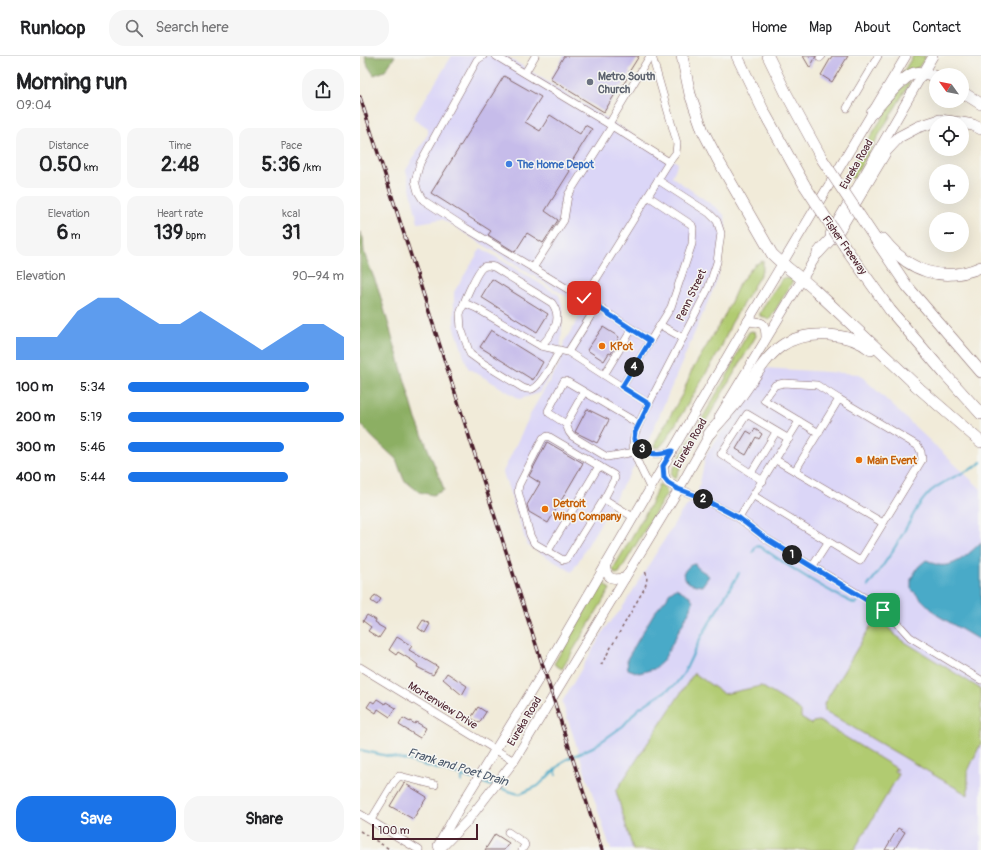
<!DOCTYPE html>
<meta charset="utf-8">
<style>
body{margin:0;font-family:Pangolin,sans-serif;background:#f6f6f6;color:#202124;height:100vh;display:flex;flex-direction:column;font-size:15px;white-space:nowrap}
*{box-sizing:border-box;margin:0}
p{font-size:13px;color:#757577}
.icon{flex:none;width:22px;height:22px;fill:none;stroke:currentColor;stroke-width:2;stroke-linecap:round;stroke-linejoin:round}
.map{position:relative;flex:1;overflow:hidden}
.side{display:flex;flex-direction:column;background:#fff;width:360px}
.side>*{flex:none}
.needle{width:26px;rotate:303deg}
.tools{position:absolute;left:569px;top:12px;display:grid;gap:8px}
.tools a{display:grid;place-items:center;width:40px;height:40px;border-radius:50%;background:#fff;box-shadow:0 4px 16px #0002;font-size:20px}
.scale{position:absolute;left:12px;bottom:10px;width:106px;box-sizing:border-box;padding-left:4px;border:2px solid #4a1f2b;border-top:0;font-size:11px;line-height:14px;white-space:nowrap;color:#4a1f2b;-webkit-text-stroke:3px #f6f6f2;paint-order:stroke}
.pin{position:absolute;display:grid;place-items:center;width:34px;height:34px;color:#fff;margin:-17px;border-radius:8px;box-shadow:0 2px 6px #0006}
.km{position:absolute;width:20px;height:20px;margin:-10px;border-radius:50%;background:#222;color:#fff;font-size:11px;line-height:20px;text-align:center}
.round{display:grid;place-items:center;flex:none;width:42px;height:42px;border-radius:16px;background:#f6f6f6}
.headline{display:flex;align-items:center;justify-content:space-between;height:68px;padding:0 16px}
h1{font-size:22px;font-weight:700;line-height:30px}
.stats{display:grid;grid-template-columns:repeat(3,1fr);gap:6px;height:68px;padding:4px 16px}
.stats div{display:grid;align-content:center;border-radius:10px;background:#f6f6f6;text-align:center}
.stats b{font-size:20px;font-weight:700}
.stats small{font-size:11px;font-weight:400}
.stats p{font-size:11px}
.chart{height:112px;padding:8px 16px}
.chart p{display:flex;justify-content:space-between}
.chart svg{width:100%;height:72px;margin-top:4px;fill:#1a73e8;opacity:.7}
.action{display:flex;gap:8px;margin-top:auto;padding:8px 16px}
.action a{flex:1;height:46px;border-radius:16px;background:#1a73e8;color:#fff;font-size:16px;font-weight:700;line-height:46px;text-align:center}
.action a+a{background:#f6f6f6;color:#202124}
ul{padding:0 16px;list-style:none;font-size:13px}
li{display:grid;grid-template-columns:64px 48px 1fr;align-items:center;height:30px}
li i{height:10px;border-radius:5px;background:#1a73e8}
header{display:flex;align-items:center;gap:24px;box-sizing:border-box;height:56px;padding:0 20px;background:#fff;border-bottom:1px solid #e0e0e0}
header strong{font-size:19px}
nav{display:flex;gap:22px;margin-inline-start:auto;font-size:14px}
.search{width:280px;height:36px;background:#f6f6f6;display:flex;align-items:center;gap:10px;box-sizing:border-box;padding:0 14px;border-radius:16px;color:#757577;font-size:15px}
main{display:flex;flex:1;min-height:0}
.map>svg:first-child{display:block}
</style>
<header>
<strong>Runloop</strong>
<div class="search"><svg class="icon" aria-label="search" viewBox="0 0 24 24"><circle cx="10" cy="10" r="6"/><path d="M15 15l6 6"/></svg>Search here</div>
<nav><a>Home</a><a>Map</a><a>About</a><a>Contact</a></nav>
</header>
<main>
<section class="side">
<div class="headline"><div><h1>Morning run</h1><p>09:04</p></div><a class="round"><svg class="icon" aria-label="share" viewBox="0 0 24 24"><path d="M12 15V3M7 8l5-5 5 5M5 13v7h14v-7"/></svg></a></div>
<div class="stats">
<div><p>Distance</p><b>0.50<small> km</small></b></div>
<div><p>Time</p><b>2:48</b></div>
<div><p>Pace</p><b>5:36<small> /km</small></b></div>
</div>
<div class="stats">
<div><p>Elevation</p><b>6<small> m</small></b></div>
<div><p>Heart rate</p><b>139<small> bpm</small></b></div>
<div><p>kcal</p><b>31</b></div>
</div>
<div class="chart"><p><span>Elevation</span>90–94 m</p>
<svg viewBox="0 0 160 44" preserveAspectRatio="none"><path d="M0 44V30L10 30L20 30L30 14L40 6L50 6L60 14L70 22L80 22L90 14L100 22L110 30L120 38L130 30L140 22L150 22L160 30V44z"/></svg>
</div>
<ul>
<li><b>100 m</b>5:34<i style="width:84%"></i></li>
<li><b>200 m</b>5:19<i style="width:100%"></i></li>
<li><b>300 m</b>5:46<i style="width:72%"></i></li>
<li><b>400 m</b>5:44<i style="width:74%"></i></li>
</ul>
<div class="action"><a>Save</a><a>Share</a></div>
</section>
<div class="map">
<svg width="621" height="794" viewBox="0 0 621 794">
<rect width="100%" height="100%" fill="#f6f6f2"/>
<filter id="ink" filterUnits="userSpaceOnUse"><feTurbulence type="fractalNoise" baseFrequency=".025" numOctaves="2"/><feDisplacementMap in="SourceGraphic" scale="8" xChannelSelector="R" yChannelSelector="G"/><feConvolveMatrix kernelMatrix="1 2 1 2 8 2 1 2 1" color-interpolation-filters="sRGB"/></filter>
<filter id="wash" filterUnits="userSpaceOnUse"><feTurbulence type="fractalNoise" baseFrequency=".012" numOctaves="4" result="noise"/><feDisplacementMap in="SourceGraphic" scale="16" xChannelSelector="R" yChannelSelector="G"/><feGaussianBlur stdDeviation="0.9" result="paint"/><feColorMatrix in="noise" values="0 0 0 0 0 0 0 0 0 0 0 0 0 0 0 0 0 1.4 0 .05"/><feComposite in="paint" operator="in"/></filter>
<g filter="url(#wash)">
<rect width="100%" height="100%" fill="#f1ebd9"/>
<g fill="#dbd6f7">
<path d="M92,0H146L318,107L312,121L358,153L365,160L366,173L358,222L287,388L212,516L167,489L143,416L173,353L200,307L204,286L225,252L82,163L58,167L46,114L68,78V72L53,62Z"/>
<path d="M121,192L199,239L203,252L201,288L198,306L179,337L160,343L108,312L94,269V236Z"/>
<path d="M404,312L499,318L621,433V794H251L202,646L246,571L261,554L322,455L337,440L346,399L377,353L382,350L385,345L386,340Z"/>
</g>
<g fill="#b1cb71" stroke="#7e754e">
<path d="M553,0H566L559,11L540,21Z"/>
<path d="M551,25L493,123L490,120L488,116L536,40L541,32Z"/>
<path d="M403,205V212L401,217L371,268L360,294L306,384L299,392L298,391L295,392L296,385L323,337L331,316L364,261L379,228L394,209Z"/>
<path d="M423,222L434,223L410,263L409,264L405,261L400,260V257L410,240Z"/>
<path d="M392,275L395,276L396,280L327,397L315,423L311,418L313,413L371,313L380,291L389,276Z"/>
<path d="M299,428L304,431L307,437L259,517L255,518L253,513L291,448Z"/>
<path d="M243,524L247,531L250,533L202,613L194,608Z"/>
<path d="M517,563L522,564L534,578L545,586L621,633V687L608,715V739L465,655L464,648L513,566Z"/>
<path d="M334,617L364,638L401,630L439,653L441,655V662L451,668L453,666L459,665L536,712L538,714L535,713L534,715L538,717V720L494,794H273L256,735Z"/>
</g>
<g fill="#8caf63" stroke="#6b6747">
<path d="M5,0H35L25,15L14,19L8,10Z"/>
<path d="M0,176L3,182L4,197L18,232L56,363L82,428L84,434L73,439L59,436L44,424L36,403L12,381L0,367Z"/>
</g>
<g fill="#48aac8" stroke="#49647a">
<path d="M621,486V585L577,559L551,533V523L558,511L566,504C570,505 574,508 578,509C595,512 610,497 621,486Z"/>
<path d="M335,508C338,514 344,515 349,520L342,530C331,528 326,528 323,517L330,509Z"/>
<path d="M316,532L330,540L333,545L331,552L303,605L294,613L279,617L268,613L267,603L294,557L307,542L309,537Z"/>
</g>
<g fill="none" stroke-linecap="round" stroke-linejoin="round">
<g stroke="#48aac8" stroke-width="2">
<path d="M393,496L396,490L401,491C431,512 462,532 495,548L498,545"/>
<path d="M508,530C519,515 530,501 539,484C549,468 557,448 571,435C584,424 601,418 617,410L621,406"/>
<path d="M0,694L42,703L113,723"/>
<path d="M195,713L196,719"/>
<path d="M102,720V726"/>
<path d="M119,725L132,730"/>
<path d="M136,731L155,737L160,738L178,730L205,704L235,690L263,670L278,653L315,629L324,617L341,581L379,517"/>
</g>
</g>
<g id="blocks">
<g fill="#c6bcea">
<path d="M204,0H279L269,16L270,17L262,31L260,30L244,56L190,23Z"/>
<path d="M443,0H456L450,12Z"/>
<path d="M472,0H488L472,26L461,19Z"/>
<path d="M144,20L181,41L165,66L180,75L190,59L220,78L225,69L232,73L207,113L210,115L185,155L198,164L183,187L167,177L155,196L128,179L131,175L71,137Z"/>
<path d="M132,223L188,258L177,276L121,241Z"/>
<path d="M243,271L259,281L251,298L249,297L244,305L227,294Z"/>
<path d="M131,274L183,306L173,324L120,291Z"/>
<path d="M227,353L249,364L237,387L215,376Z"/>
<path d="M395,373L402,378L399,383L396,381L386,399L376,393L387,375L392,378Z"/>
<path d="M187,386L223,407L188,467L169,456L167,449L180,427L169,420Z"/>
<path d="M15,539L21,543L17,549L11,545Z"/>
<path d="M7,559L16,564L15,566L18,568V569L25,573L19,582L8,575L11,571L3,565Z"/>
<path d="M63,564L70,568L65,577L58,572Z"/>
<path d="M37,581L52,590L49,594L78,611L73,619L57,611L58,609L53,605L38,596L36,599L29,594Z"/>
<path d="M87,617L107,630L102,639L83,623Z"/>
<path d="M17,643L25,648L26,646L36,652L30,661L18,653L16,657L7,651L11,645L14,647Z"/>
<path d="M118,651L126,656L119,667L111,662Z"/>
<path d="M43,662L50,666V665L55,668L56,666L66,672L60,682L39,669Z"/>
<path d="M44,727L67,741L53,763L30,750Z"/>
<path d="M538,772L545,776L534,794H525Z"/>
<path d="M135,778L149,787L144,794H125Z"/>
</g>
</g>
</g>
<g filter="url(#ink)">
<use href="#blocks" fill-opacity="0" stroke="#846668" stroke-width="1"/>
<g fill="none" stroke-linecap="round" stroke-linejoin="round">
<g stroke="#846668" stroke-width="8">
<g id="minor">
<path d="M123,0L117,4L60,107L55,125L58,136L63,144L106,172L173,212"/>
<path d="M136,0L252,70"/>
<path d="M292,0L317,87L316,97L309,106"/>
<path d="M460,2L462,0"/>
<path d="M165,17L175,0"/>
<path d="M487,52L518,0"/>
<path d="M249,68L290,0"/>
<path d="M104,247C106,241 117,216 122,212C125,209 130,210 134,211L192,247C204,264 192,278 181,290"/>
<path d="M237,250L290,285"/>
<path d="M300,269L323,282"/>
<path d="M200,294C194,304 182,329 172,333C169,334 166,333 163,332L121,306L110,298L101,272L100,258L104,247L116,252L181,290L208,296L289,348"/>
<path d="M208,296L237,250L224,243L173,212L204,164L208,139L252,70L309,106L224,243"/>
<path d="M244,319L272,273"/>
<path d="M262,331L311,251L332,188L333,172L332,169L288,140"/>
<path d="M206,368L224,336"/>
<path d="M459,377L404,344L415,329L424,327L457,329L479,343"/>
<path d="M274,383C287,400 293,400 312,395"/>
<path d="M275,396L247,401L212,380L209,376L206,368L189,357L188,355L204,325H206L279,368"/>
<path d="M416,404L523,467"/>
<path d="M391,417L416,376"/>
<path d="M403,425L361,398L387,358L429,383"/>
<path d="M290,432C285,420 272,399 273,387C274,376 280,366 284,357L348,233L357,206L361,177L357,165L349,157L298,124"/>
<path d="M319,433L337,440L379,462L405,482L518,550L532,561L550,581L621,624"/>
<path d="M394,440L500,505L562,404L561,396L558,390L479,343L435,415"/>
<path d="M244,443L207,503L203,504L174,487L170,479L158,435L159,429L183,382L188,380L254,419L255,422L244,443L273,461"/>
<path d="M379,462L439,365"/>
<path d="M188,495L239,410"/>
<path d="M452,511L469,485"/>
<path d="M0,611L154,705"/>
<path d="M0,758L59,794"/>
<path d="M11,764L34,726L39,720L75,729"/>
<path d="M148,776L164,787L165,789L162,794"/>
</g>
</g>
<g stroke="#846668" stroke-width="10">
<g id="major">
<path d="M470,178L573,0"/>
<path d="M388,265C403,266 406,267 406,282"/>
<path d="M359,361L461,192"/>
<path d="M303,410C304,424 306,426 319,433"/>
<path d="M245,509C247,523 251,524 265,522"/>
<path d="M78,790L97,756L185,613L388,265L546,0"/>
<path d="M79,794L109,763L154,705L319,433L353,372"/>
</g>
</g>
<g stroke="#846668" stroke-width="12">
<g id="highway">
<path d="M322,0L330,38L343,75L358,104L412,198C426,212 442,222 456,235L559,332"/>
<path d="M377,0L404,56L445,130"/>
<path d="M408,0L426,37L462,103"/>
<path d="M602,36L621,48"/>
<path d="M512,57C522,47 542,21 554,17C561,15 569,18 576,21"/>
<path d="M602,67L613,69L621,73"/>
<path d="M502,163L547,230L621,316"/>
<path d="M523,183C548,215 582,228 621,211"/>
<path d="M485,191L530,254L584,317L621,358"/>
<path d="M458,197L479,174L526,95L539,81L558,71L580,64L601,67"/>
<path d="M553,327L621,386"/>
<path d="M349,378C360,365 372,353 381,340C407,304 417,276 469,279C485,280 499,284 511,294"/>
</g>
</g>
<g stroke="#846668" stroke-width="1.5" stroke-dasharray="3 3" stroke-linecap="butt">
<path d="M241,609L284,533C287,526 288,522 285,515"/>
<path d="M0,775L31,794"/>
</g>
<use href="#minor" stroke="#fff" stroke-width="7"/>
<use href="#major" stroke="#fff" stroke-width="9"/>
<use href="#highway" stroke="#fff" stroke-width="11"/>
<g stroke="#4a1f2b" stroke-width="3.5">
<path id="rail" d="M0,41L242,794"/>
</g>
<use href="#rail" stroke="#f6f6f2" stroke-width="2" stroke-dasharray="6" stroke-linecap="butt"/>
<g stroke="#846668" stroke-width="12" stroke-linecap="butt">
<g id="highway-bridge">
<path d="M462,103L502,163"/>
<path d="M445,130L485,191"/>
</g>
</g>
<use href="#highway-bridge" stroke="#fff" stroke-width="11"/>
</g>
</g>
<g fill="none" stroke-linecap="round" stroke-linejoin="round" filter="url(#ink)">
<g stroke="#fff" stroke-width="8">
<path id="route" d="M224,242L290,285L262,331L289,348L275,376L274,383C287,400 294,400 312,395L303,410L304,422L308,427L318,433L337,440L366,455L379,462L405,482L523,554"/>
</g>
<use href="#route" stroke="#1a73e8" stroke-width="5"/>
</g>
<circle fill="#6b7280" stroke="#f6f6f2" stroke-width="1.5" cx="230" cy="26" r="4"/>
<circle fill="#3f7fe0" stroke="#f6f6f2" stroke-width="1.5" cx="149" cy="108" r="4"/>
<g fill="#e8710a" stroke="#f6f6f2" stroke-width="1.5">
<circle cx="242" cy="290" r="4"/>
<circle cx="499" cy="404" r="4"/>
<circle cx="185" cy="453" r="4"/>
</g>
<g text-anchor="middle" stroke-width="3" stroke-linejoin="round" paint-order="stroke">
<g font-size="11" font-weight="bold" fill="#5b616d" stroke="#f6f6f2" text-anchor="start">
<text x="238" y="24">Metro South<tspan x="238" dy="13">Church</tspan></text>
</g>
<g font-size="11" font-weight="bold" fill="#366cbe" stroke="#f6f6f2" text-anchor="start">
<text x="157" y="112">The Home Depot</text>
</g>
<g font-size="11" fill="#4a1f2b" stroke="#f6f6f2">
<text transform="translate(496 108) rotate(-60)" y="4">Eureka Road</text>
<text transform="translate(485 189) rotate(55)" y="4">Fisher Freeway</text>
<text transform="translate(331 239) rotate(-65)" y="4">Penn Street</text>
<text transform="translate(330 387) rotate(-60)" y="4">Eureka Road</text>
<text transform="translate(83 649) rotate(32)" y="4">Mortenview Drive</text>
<text transform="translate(164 665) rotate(-59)" y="4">Eureka Road</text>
</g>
<g font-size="11" font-weight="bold" fill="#c56008" stroke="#f6f6f2" text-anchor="start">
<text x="250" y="294">KPot</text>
<text x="507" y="408">Main Event</text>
<text x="193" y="451">Detroit<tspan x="193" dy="13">Wing Company</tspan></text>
</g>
<g font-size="12" font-style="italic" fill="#49576a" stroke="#f6f6f2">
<text transform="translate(98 711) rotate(17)" y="4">Frank and Poet Drain</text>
</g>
</g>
</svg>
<div class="tools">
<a><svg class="needle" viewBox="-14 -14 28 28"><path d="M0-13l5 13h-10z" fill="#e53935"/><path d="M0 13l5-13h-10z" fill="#757577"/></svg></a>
<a><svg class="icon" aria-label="locate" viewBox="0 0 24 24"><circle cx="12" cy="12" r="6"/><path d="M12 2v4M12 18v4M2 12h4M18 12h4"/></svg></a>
<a>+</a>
<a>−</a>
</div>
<div class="scale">100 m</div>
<div class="pin" style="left:523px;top:554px;background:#1e9e55"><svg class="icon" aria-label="arrive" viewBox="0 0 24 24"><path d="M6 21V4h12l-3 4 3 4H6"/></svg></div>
<div class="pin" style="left:224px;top:242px;background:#d93025"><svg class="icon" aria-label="check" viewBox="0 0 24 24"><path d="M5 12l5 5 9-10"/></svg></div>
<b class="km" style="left:432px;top:499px">1</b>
<b class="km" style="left:343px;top:443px">2</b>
<b class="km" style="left:282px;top:393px">3</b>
<b class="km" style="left:274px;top:311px">4</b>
</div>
</main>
